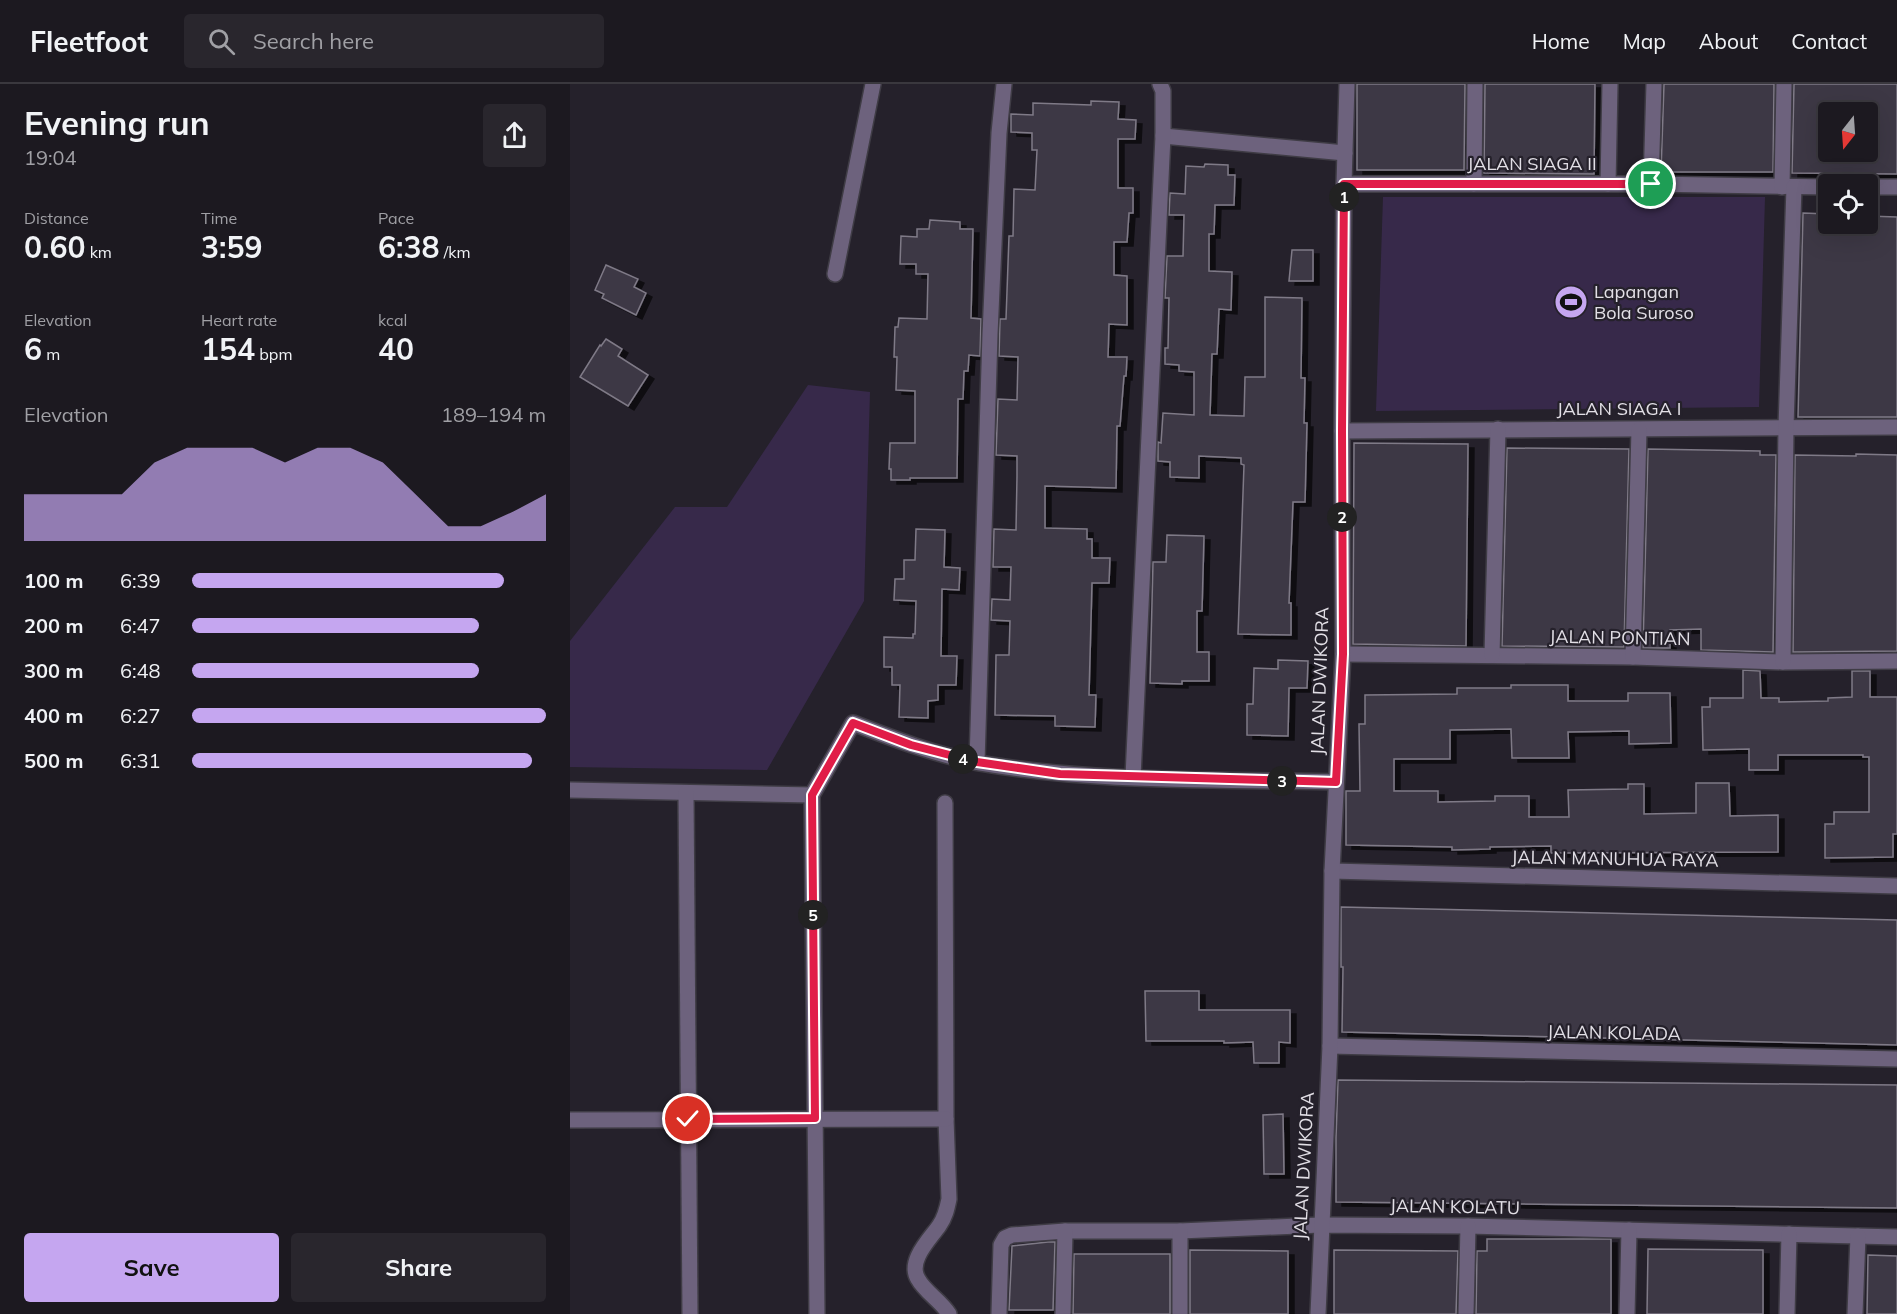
<!DOCTYPE html>
<meta charset="utf-8">
<style>
body{margin:0;font-family:Mulish,sans-serif;background:#29262d;color:#f1f3f6;height:100vh;display:flex;flex-direction:column;font-size:22px;white-space:nowrap}
*{box-sizing:border-box;margin:0}
p{font-size:20px;color:#a0a0a5}
.icon{flex:none;width:33px;height:33px;fill:none;stroke:currentColor;stroke-width:2;stroke-linecap:round;stroke-linejoin:round}
.map{position:relative;flex:1;overflow:hidden}
.sheet{display:flex;flex-direction:column;background:#1c1920;width:570px}
.sheet>*{flex:none}
.needle{width:39px;rotate:197deg}
.buttons{position:absolute;left:1248px;top:18px;display:grid;gap:12px}
.buttons a{display:grid;place-items:center;width:60px;height:60px;border-radius:6px;background:#1c1920;box-shadow:0 6px 24px #0002,0 0 0 2px #3a383e;font-size:30px}
.pin{position:absolute;display:grid;place-items:center;width:51px;height:51px;color:#fff;margin:-26px;border:3px solid #fff;border-radius:50%;box-shadow:0 2px 6px #0007}
.km{position:absolute;width:30px;height:30px;margin:-15px;border-radius:50%;background:#222;color:#fff;font-size:16px;line-height:30px;text-align:center}
.round{display:grid;place-items:center;flex:none;width:63px;height:63px;border-radius:6px;background:#29262d}
.summary{display:flex;align-items:center;justify-content:space-between;height:102px;padding:0 24px}
h1{font-size:33px;font-weight:700;line-height:45px}
.figures{display:grid;grid-template-columns:repeat(3,1fr);gap:9px;height:102px;padding:6px 24px}
.figures div{display:grid;align-content:center}
.figures b{font-size:30px;font-weight:700}
.figures small{font-size:16px;font-weight:400}
.figures p{font-size:16px}
.chart{height:168px;padding:12px 24px}
.chart p{display:flex;justify-content:space-between}
.chart svg{width:100%;height:108px;margin-top:6px;fill:#c5a6f0;opacity:.7}
.action{display:flex;gap:12px;margin-top:auto;padding:12px 24px}
.action a{flex:1;height:69px;border-radius:6px;background:#c5a6f0;color:#111;font-size:24px;font-weight:700;line-height:69px;text-align:center}
.action a+a{background:#29262d;color:#f1f3f6}
ul{padding:0 24px;list-style:none;font-size:20px}
li{display:grid;grid-template-columns:96px 72px 1fr;align-items:center;height:45px}
li i{height:15px;border-radius:8px;background:#c5a6f0}
header{display:flex;align-items:center;gap:36px;box-sizing:border-box;height:84px;padding:0 30px;background:#1c1920;border-bottom:2px solid #3a383e}
header strong{font-size:28px}
nav{display:flex;gap:33px;margin-inline-start:auto;font-size:21px}
.search{width:420px;height:54px;background:#29262d;display:flex;align-items:center;gap:15px;box-sizing:border-box;padding:0 21px;border-radius:6px;color:#a0a0a5;font-size:22px}
main{display:flex;flex:1;min-height:0}
.map>svg:first-child{display:block}
</style>
<header>
<strong>Fleetfoot</strong>
<div class="search"><svg class="icon" aria-label="search" viewBox="0 0 24 24"><circle cx="10" cy="10" r="6"/><path d="M15 15l6 6"/></svg>Search here</div>
<nav><a>Home</a><a>Map</a><a>About</a><a>Contact</a></nav>
</header>
<main>
<section class="sheet">
<div class="summary"><div><h1>Evening run</h1><p>19:04</p></div><a class="round"><svg class="icon" aria-label="share" viewBox="0 0 24 24"><path d="M12 15V3M7 8l5-5 5 5M5 13v7h14v-7"/></svg></a></div>
<div class="figures">
<div><p>Distance</p><b>0.60<small> km</small></b></div>
<div><p>Time</p><b>3:59</b></div>
<div><p>Pace</p><b>6:38<small> /km</small></b></div>
</div>
<div class="figures">
<div><p>Elevation</p><b>6<small> m</small></b></div>
<div><p>Heart rate</p><b>154<small> bpm</small></b></div>
<div><p>kcal</p><b>40</b></div>
</div>
<div class="chart"><p><span>Elevation</span>189–194 m</p>
<svg viewBox="0 0 160 44" preserveAspectRatio="none"><path d="M0 44V25L10 25L20 25L30 25L40 12L50 6L60 6L70 6L80 12L90 6L100 6L110 12L120 25L130 38L140 38L150 32L160 25V44z"/></svg>
</div>
<ul>
<li><b>100 m</b>6:39<i style="width:88%"></i></li>
<li><b>200 m</b>6:47<i style="width:81%"></i></li>
<li><b>300 m</b>6:48<i style="width:81%"></i></li>
<li><b>400 m</b>6:27<i style="width:100%"></i></li>
<li><b>500 m</b>6:31<i style="width:96%"></i></li>
</ul>
<div class="action"><a>Save</a><a>Share</a></div>
</section>
<div class="map">
<svg width="1327" height="1230" viewBox="0 0 1327 1230">
<defs>
<filter id="shadow"><feDropShadow dx="6" dy="4" stdDeviation="0" flood-color="#0009"/></filter>
</defs>
<rect width="100%" height="100%" fill="#25212b"/>
<g fill="#37294a">
<path d="M813,113H1195L1189,323L806,327Z"/>
<path d="M238,301L300,308L294,517L197,686L0,683V557L105,423H157Z"/>
</g>
<g fill="#3e3945" stroke="#7f7a87" stroke-width="1.5" fill-rule="evenodd" filter="url(#shadow)">
<path d="M787,0H895L894,86H787Z"/>
<path d="M915,0H1025L1024,90L914,89Z"/>
<path d="M1094,0H1204L1203,88H1091Z"/>
<path d="M1224,0H1327V90L1222,89ZM1258,28H1298V68H1258Z"/>
<path d="M521,17L549,18L548,35L566,36L565,55H548V104H563V129H559L557,158H544V191L557,192V241L539,240L538,273H557L556,292H554L550,342H547L546,404L475,402V444L517,445V455H522V474H540L539,499H522L519,611H526L525,643L485,642V632L425,631L426,571H439L440,537L421,536L422,515L440,516L441,483H423L424,445L446,446L447,392V372L426,371L428,315L447,316L448,273L429,272L430,235H436L439,152H443L444,105L465,106L467,66H462V49L441,48V30L463,31V19L521,21Z"/>
<path d="M635,80L658,81V91H665L664,121H645L644,150H639V187L662,188L661,226L649,225L647,270H642L640,331L674,332L675,293H695V213L732,214L731,294H735L734,339H737L735,418H723L719,519H721V551L668,550L674,381L671,380V374L629,372V394L600,393V378L588,377V358L591,359L593,329L624,331V288L609,287V281L595,280V264H598L599,214H595L597,172H613L614,131H599L600,109L615,110L616,82L634,83Z"/>
<path d="M1233,129L1258,130V140H1298V132L1327,133V333H1228Z"/>
<path d="M360,136L390,138V145H403L401,234L411,235L410,272L399,271L398,287H394L393,315H388L387,394H340V396H321V385H319L320,359H345V307L326,306L327,273H324L325,243H328L329,234L357,235L358,190H346V180H330L331,152L347,153V145H359Z"/>
<path d="M722,166H743V197H719Z"/>
<path d="M36,181L68,195L64,203L76,209L66,231L32,214L34,210L25,206Z"/>
<path d="M36,255L52,265L48,272L78,291L58,322L10,293L30,261L31,262Z"/>
<path d="M784,359L898,360L896,562L783,560Z"/>
<path d="M937,364L1059,365L1054,563L932,562Z"/>
<path d="M1078,365L1190,367V371H1206L1203,568L1131,566V545L1100,546V564H1073Z"/>
<path d="M1286,370L1327,371V567L1223,568L1225,371L1286,372Z"/>
<path d="M346,445L375,446L374,483L390,484L389,506L372,505L371,572H387L386,601H368V616L358,617V634L329,633L330,601H322V583H314V553L343,554V550H345L346,517L324,516L325,495H334V476H345Z"/>
<path d="M597,451L634,452L632,527H627V568H639V597H612V600L580,599L583,478H596Z"/>
<path d="M708,576L738,577L737,604H719L718,652L677,651V620H683L684,584L708,585Z"/>
<path d="M1173,586L1190,587L1191,614H1209V618L1258,617V614L1282,613V587H1300V613H1327V750H1323V773L1255,774V740H1264V728H1299V673H1293V671H1208V686H1179V665L1133,666L1132,623H1140V614H1173Z"/>
<path d="M941,601H998V617H1058V609H1100L1101,659L1059,660V647L998,648L999,674H942L941,645L880,646V675H824V707H868V718L925,717V712H959V733H999L998,706L1058,705V700H1074V730L1126,729V699H1159L1160,732L1208,731V768L981,769V762L920,763V765L882,766V763L776,761V707H790L789,640H795V611L887,610V604H941Z"/>
<path d="M771,823L1327,836V961L772,948L773,883H771Z"/>
<path d="M575,907H629V926H720V959L709,958V979H684L683,958L654,959V957H576Z"/>
<path d="M768,996L1327,1001V1124L766,1118V1054Z"/>
<path d="M713,1030L714,1090H694L693,1031Z"/>
<path d="M917,1155H1041V1230H906L907,1167H917Z"/>
<path d="M478,1158H485L483,1226H439L442,1162Z"/>
<path d="M1078,1165L1193,1166V1230H1077Z"/>
<path d="M620,1166L718,1167V1230H620Z"/>
<path d="M764,1166L888,1167L886,1230H764Z"/>
<path d="M504,1170H600V1230H503Z"/>
<path d="M1298,1171L1327,1172V1230H1297Z"/>
</g>
<g fill="none" stroke-linecap="round" stroke-linejoin="round">
<g stroke="#3f3c45" stroke-width="18">
<g id="minor">
<path d="M593,52L775,69"/>
<path d="M774,100H1081L1258,103"/>
<path d="M904,100L905,0"/>
<path d="M1038,100L1040,0"/>
<path d="M1081,100L1084,0"/>
<path d="M1212,103L1214,0"/>
<path d="M1298,103H1327"/>
<path d="M265,190L303,0"/>
<path d="M772,347L1327,343"/>
<path d="M773,570L1063,573L1213,578L1327,577"/>
<path d="M922,571L928,345"/>
<path d="M1063,573L1069,346"/>
<path d="M1213,578L1216,343L1224,103"/>
<path d="M407,678L420,250L429,49L434,0"/>
<path d="M563,693L593,52V7L590,0"/>
<path d="M0,706L242,711"/>
<path d="M116,709L120,1230"/>
<path d="M375,719L376,1035L379,1115C377,1125 375,1134 369,1142C360,1155 337,1177 348,1195C355,1208 371,1217 379,1230"/>
<path d="M762,787L1327,802"/>
<path d="M760,962L1327,975"/>
<path d="M0,1036L376,1035"/>
<path d="M247,1230L242,711L283,639C324,655 366,671 409,679C527,699 647,695 766,698"/>
<path d="M429,1230L431,1161L435,1154L442,1151L495,1147H610L750,1141L898,1142L1327,1153"/>
<path d="M493,1230L495,1147"/>
<path d="M610,1230V1147"/>
<path d="M748,1230L760,962L762,787L773,570L772,347L774,100L777,0"/>
<path d="M896,1230L898,1142"/>
<path d="M1057,1230L1059,1146"/>
<path d="M1217,1230L1219,1150"/>
<path d="M1285,1230L1288,1152"/>
</g>
</g>
<use href="#minor" stroke="#6d627d" stroke-width="15"/>
</g>
<g fill="none" stroke-linecap="round" stroke-linejoin="round">
<g stroke="#fff" stroke-width="12">
<path id="route" d="M118,1035L245,1034L242,711L283,639L341,661L407,678L490,690L766,698L773,570L772,347L774,100H1081"/>
</g>
<use href="#route" stroke="#e11d48" stroke-width="8"/>
</g>
<defs>
<g id="stadium-disc" transform="scale(1.725)"><circle r="9.5" fill="#c5a6f0" stroke="#25212b"/><path d="M0-5a6.5 5 0 1 0 0 10a6.5 5 0 1 0 0-10ZM-3.5-1.8h7v3.6h-7Z" fill="#111"/></g>
</defs>
<g fill-rule="evenodd">
<use href="#stadium-disc" x="1001" y="218"/>
</g>
<g text-anchor="middle" stroke-width="4.5" stroke-linejoin="round" paint-order="stroke">
<g font-size="18" fill="#e2dfe6" stroke="#25212b">
<text x="962" y="86">JALAN SIAGA II</text>
<text x="1049" y="331">JALAN SIAGA I</text>
<text transform="translate(1050 554) rotate(1)" y="6">JALAN PONTIAN</text>
<text transform="translate(750 597) rotate(-88)" y="6">JALAN DWIKORA</text>
<text transform="translate(1045 775) rotate(1)" y="6">JALAN MANUHUA RAYA</text>
<text transform="translate(1044 949) rotate(1)" y="6">JALAN KOLADA</text>
<text transform="translate(734 1082) rotate(-87)" y="6">JALAN DWIKORA</text>
<text transform="translate(885 1123) rotate(1)" y="6">JALAN KOLATU</text>
</g>
<g font-size="18" fill="#e2dfe6" stroke="#25212b" text-anchor="start">
<text x="1024" y="214">Lapangan<tspan x="1024" dy="21">Bola Suroso</tspan></text>
</g>
</g>
</svg>
<div class="buttons">
<a><svg class="needle" viewBox="-14 -14 28 28"><path d="M0-13l5 13h-10z" fill="#e53935"/><path d="M0 13l5-13h-10z" fill="#a0a0a5"/></svg></a>
<a><svg class="icon" aria-label="locate" viewBox="0 0 24 24"><circle cx="12" cy="12" r="6"/><path d="M12 2v4M12 18v4M2 12h4M18 12h4"/></svg></a>
</div>
<div class="pin" style="left:1081px;top:100px;background:#1e9e55"><svg class="icon" aria-label="arrive" viewBox="0 0 24 24"><path d="M6 21V4h12l-3 4 3 4H6"/></svg></div>
<div class="pin" style="left:118px;top:1035px;background:#d93025"><svg class="icon" aria-label="check" viewBox="0 0 24 24"><path d="M5 12l5 5 9-10"/></svg></div>
<b class="km" style="left:774px;top:113px">1</b>
<b class="km" style="left:772px;top:433px">2</b>
<b class="km" style="left:712px;top:697px">3</b>
<b class="km" style="left:393px;top:675px">4</b>
<b class="km" style="left:243px;top:831px">5</b>
</div>
</main>
